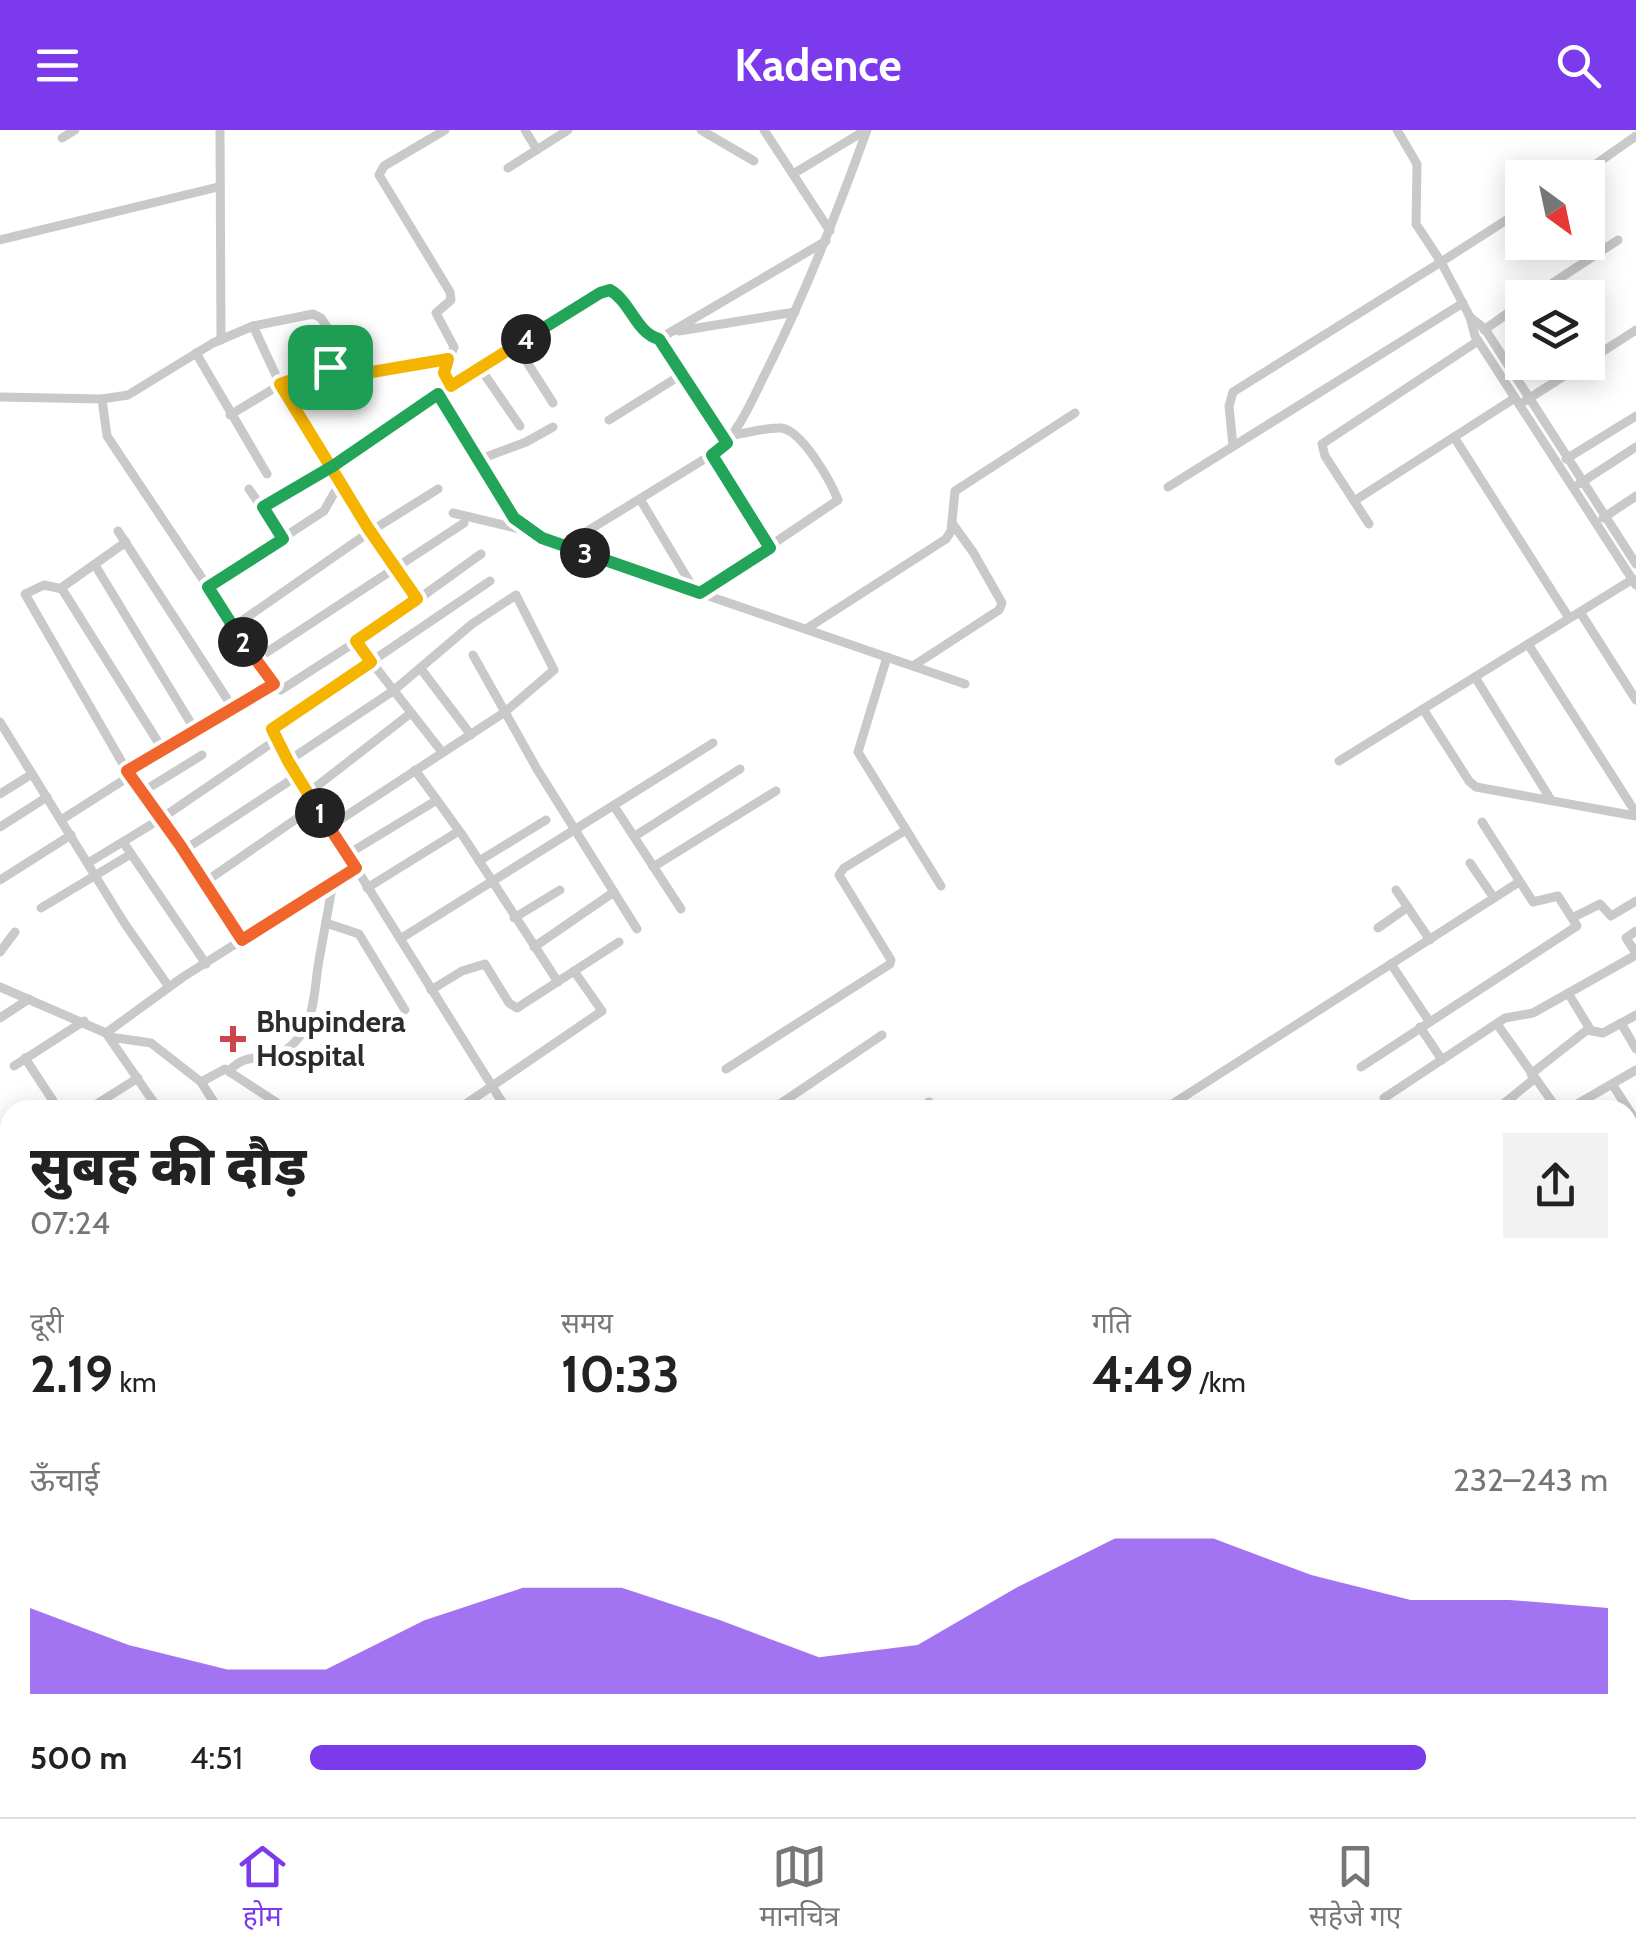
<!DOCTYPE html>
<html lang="hi">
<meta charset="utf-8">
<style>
body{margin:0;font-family:Cabin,"Noto Sans Devanagari",sans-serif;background:#f2f2f2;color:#222;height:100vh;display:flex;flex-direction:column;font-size:38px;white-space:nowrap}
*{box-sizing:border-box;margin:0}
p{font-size:32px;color:#767676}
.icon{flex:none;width:55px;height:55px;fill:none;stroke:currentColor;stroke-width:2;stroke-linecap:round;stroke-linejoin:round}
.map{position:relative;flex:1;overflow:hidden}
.details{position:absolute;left:0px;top:970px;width:1638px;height:718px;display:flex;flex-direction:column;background:#fff;border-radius:30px 30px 0 0;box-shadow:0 5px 25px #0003}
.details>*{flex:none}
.needle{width:65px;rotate:147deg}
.fabs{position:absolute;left:1505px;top:30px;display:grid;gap:20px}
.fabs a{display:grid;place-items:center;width:100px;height:100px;border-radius:0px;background:#fff;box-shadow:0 5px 25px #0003;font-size:50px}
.pin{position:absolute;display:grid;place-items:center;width:85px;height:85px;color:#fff;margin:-42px;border-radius:20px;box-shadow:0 5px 15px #0006}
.km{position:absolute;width:50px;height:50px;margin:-25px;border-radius:50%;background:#222;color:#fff;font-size:28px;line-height:50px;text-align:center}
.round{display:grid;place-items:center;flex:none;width:105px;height:105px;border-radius:0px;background:#f2f2f2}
.overview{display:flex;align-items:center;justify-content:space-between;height:170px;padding:0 30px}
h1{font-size:55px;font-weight:800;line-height:75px}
.stats{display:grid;grid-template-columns:repeat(3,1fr);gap:15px;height:170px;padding:10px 30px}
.stats div{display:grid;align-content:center}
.stats b{font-size:50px;font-weight:800}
.stats small{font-size:28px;font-weight:400}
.stats p{font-size:28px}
.chart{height:280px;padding:20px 30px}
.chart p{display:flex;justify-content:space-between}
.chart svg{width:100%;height:180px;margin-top:10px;fill:#7c3aed;opacity:.7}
ul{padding:0 30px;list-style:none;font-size:32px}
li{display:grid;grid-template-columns:160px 120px 1fr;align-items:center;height:75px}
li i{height:25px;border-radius:12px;background:#7c3aed}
header{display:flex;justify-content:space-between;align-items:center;height:130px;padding:0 30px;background:#7c3aed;color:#fff;font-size:45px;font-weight:800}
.tabs{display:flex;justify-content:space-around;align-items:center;height:140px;border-top:2px solid #e0e0e0;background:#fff;font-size:28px;color:#767676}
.tabs a{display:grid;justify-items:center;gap:5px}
.tabs .on{color:#7c3aed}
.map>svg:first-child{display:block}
</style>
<header><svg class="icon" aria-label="menu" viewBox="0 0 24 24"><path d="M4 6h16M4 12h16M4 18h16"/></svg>Kadence<svg class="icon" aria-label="search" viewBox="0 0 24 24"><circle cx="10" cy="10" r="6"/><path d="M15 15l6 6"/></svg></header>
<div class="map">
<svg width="1636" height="1687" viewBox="0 0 1636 1687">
<rect width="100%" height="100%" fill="#fff"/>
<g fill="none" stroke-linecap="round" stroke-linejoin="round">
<g stroke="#c9c9c9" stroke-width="9">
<path d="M220,0L221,210"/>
<path d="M445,0L384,36L379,45L450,162L451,170L436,183L454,217L444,243L451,256"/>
<path d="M525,0L537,20"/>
<path d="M701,0L754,31"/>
<path d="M764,0L830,101"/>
<path d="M62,8L75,0"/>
<path d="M508,38L568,0"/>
<path d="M793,44L866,0"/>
<path d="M1576,48L1636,6"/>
<path d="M1522,80L1441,132L1470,187L1475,206L1636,455"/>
<path d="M0,110L218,57"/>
<path d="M1530,168L1618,110"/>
<path d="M1470,187L1485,199L1636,434"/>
<path d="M253,196L280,254L333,336L400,288L600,163L611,160C631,172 636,202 659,209L826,111"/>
<path d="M1484,200L1522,173"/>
<path d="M679,201L795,182"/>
<path d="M659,209L727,313"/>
<path d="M516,215L553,273"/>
<path d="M196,223L267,344"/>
<path d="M1588,231L1636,200"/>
<path d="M480,238L520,296"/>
<path d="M438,264L514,388L529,400L563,416L965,554"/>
<path d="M0,267L102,269L128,265L213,213L253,196L313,184L321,188L351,233L361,242L448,229"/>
<path d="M102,269L107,306L208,457"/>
<path d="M1525,271L1586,232"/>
<path d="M230,285L293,247L351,233"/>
<path d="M609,290L681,245"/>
<path d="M1454,307L1569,488"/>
<path d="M1233,316L1229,276L1233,262L1441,132L1416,94L1417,34L1397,0"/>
<path d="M712,325L770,417"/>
<path d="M1566,329L1636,286"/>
<path d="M478,330L526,312L553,297"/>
<path d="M1579,354L1636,317"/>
<path d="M1168,357L1463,173"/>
<path d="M249,359L283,409"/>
<path d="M640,369L695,461"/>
<path d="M1354,371L1515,268"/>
<path d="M263,377L333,336L341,351"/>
<path d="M453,383L524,400"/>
<path d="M1603,388L1636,366"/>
<path d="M1369,394L1325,326L1322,314L1478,211"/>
<path d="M118,401L233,578"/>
<path d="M563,416L716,322C740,301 751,272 765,244C805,165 837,83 867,0"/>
<path d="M95,435L195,600"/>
<path d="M61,458L126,412"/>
<path d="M700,463L838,370C831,352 802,300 781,298C766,297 748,303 734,305"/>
<path d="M417,469L341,351L324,381L208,457L265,544L281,560L385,493L481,424"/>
<path d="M1580,482L1636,570"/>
<path d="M233,497L371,401L438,359"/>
<path d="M806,499L946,409L951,401L955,361L1075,283"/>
<path d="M355,511L442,622"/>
<path d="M1528,514L1636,683"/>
<path d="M473,525L537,639L637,799"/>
<path d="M887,527L858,622L941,756"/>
<path d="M255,530L464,393"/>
<path d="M913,536L999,480L1002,473L973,422L952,393"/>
<path d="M421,539L471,605"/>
<path d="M1475,547L1551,670"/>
<path d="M1423,579L1469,651L1476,657L1636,686"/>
<path d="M0,592L125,794L169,857"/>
<path d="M163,620L62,459L44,455L25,464L127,641L180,715L242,810"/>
<path d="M288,631L393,561L472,494L516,465L554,540L505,582L329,697"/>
<path d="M1339,631L1633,449"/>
<path d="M415,640L463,706L558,852"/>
<path d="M127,641L274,554"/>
<path d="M142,662L202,625"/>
<path d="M308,663L411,583"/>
<path d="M0,664L32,644"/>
<path d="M614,676L681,779"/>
<path d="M61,690L130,646"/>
<path d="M0,697L47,667"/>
<path d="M635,706L740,639"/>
<path d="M123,712L206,834"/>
<path d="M184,720L297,646"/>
<path d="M348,724L288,631L272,599L490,451"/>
<path d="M350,727L348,724L437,670"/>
<path d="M479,731L546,690"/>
<path d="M88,733L162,688L276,610"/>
<path d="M653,737L776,661"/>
<path d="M0,750L71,705"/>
<path d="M205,752L315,676"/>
<path d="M367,758L459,701"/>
<path d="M1396,760L1430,810"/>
<path d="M1494,768L1519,752"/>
<path d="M41,778L131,724"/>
<path d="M1574,787L1600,774L1611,786L1636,771"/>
<path d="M514,788L560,760"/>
<path d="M326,793L359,804L405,880"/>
<path d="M1378,798L1408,777"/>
<path d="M1636,801L1626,808L1636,823"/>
<path d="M400,809L713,613"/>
<path d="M534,817L614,762"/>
<path d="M0,822L15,802"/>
<path d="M0,857L106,903L159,980"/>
<path d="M431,860L462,841L485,834L509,873L517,878L619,812"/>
<path d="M1568,863L1590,899"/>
<path d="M0,888L29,869"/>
<path d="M1429,891L1391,834L1494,768L1470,733"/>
<path d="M1621,893L1636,919"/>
<path d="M1497,894L1558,980"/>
<path d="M1420,897L1442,930"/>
<path d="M106,903L183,847L356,738L507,980"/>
<path d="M110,907L151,913L201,952L219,980"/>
<path d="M25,928L59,980"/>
<path d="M14,936L84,891"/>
<path d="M1361,937L1577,796L1558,766L1533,772L1482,692"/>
<path d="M726,939L890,834L891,830L839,745L844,738L906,700"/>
<path d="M229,941C249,919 264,935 285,921C317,898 313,864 319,830C324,804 328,779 333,753"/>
<path d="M1531,944L1587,900L1603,903L1636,885"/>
<path d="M201,952L225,939L288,980"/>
<path d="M1612,954L1636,991"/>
<path d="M1384,968L1505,888L1533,883L1636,825"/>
<path d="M87,980L138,948"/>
<path d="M457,980L602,881L574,841"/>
<path d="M771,980L882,905"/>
<path d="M917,980L929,972"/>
<path d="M1163,980L1391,834"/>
<path d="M1496,980L1534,949"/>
<path d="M1567,980L1636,940"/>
<path d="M0,1035L10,1031"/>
<path d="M1628,1057L1636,1052"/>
<path d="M0,1087L10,1081"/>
<path d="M0,1113L10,1101"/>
<path d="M0,1120L10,1128"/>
<path d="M1628,1122L1636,1117"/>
<path d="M0,1180L3,1186L0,1195"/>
<path d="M1628,1674L1636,1668"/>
<path d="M1606,1687L1621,1678"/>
</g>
<g stroke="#b6b6b6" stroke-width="11">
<path d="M1628,1196L1636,1195"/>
<path d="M0,1204L10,1208"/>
<path d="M0,1217L10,1221"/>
<path d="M1628,1238L1636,1237"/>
<path d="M0,1518L10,1515"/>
<path d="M374,1678L380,1687"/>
</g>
<g stroke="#939393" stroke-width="15">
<path d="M1628,1210L1636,1208"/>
<path d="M1628,1228L1636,1226"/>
<path d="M0,1529L10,1527"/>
<path d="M0,1547L10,1545"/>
<path d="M0,1557L10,1558"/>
</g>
</g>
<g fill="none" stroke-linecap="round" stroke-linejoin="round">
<g stroke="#fff" stroke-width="20">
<path id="split-1" d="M320,683L288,631L272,599L371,532L356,511L417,469L368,398L280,254L330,237"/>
</g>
<g stroke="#fff" stroke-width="20">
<path id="split-2" d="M243,512L274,554L127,641L180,715L242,810L356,738L320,683"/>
</g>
<g stroke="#fff" stroke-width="20">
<path id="split-3" d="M243,512L208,457L283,409L263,377L333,336L438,264L514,388L542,408L585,423"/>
</g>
<g stroke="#fff" stroke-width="20">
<path id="split-4" d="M526,209L600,163L610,160C631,172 636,203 659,209L727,313L712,325L770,418L700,463L585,423"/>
</g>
<g stroke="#fff" stroke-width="20">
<path id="split-5" d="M330,237L351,233L366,243L448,229L444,243L451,256L526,209"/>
</g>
<use href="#split-1" stroke="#f5b400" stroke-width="12"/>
<use href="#split-2" stroke="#f0652b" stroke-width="12"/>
<use href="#split-3" stroke="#22a559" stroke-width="12"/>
<use href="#split-4" stroke="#22a559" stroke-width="12"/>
<use href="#split-5" stroke="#f5b400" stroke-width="12"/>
</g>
<path fill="#cf434c" stroke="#fff" stroke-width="4" d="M228 894h10v10h10v10h-10v10h-10v-10h-10v-10h10z"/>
<g text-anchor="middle" stroke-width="10" stroke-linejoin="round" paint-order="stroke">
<g font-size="30" font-weight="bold" fill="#2c2c2c" stroke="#fff" text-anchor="start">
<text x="256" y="902">Bhupindera<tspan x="256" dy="34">Hospital</tspan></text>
</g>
</g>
</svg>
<div class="fabs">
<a><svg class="needle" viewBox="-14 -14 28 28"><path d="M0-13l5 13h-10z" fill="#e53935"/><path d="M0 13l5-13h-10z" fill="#767676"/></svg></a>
<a><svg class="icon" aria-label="layers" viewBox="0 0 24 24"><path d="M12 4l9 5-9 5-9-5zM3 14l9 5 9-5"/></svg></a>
</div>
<div class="pin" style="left:330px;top:237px;background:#1e9e55"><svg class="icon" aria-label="arrive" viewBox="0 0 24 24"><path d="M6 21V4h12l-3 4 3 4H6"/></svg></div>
<b class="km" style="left:320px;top:683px">1</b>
<b class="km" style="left:243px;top:512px">2</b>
<b class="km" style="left:585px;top:423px">3</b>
<b class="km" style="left:526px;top:209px">4</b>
<section class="details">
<div class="overview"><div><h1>सुबह की दौड़</h1><p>07:24</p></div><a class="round"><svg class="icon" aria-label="share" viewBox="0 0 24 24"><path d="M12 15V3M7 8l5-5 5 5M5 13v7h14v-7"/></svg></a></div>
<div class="stats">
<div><p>दूरी</p><b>2.19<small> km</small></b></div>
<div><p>समय</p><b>10:33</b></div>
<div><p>गति</p><b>4:49<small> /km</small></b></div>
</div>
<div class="chart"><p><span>ऊँचाई</span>232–243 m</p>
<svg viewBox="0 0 160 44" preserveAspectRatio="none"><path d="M0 44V23L10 32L20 38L30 38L40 26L50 18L60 18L70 26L80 35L90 32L100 18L110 6L120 6L130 15L140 21L150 21L160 23V44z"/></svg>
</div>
<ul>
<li><b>500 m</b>4:51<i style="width:86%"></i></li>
</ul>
</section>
</div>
<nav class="tabs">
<a class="on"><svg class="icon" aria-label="home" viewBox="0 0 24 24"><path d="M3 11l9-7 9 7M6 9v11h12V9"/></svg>होम</a>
<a><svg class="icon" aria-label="map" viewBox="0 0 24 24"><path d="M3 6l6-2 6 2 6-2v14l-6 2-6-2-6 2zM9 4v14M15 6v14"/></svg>मानचित्र</a>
<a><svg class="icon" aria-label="saved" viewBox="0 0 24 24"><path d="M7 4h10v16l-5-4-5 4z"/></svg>सहेजे गए</a>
</nav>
